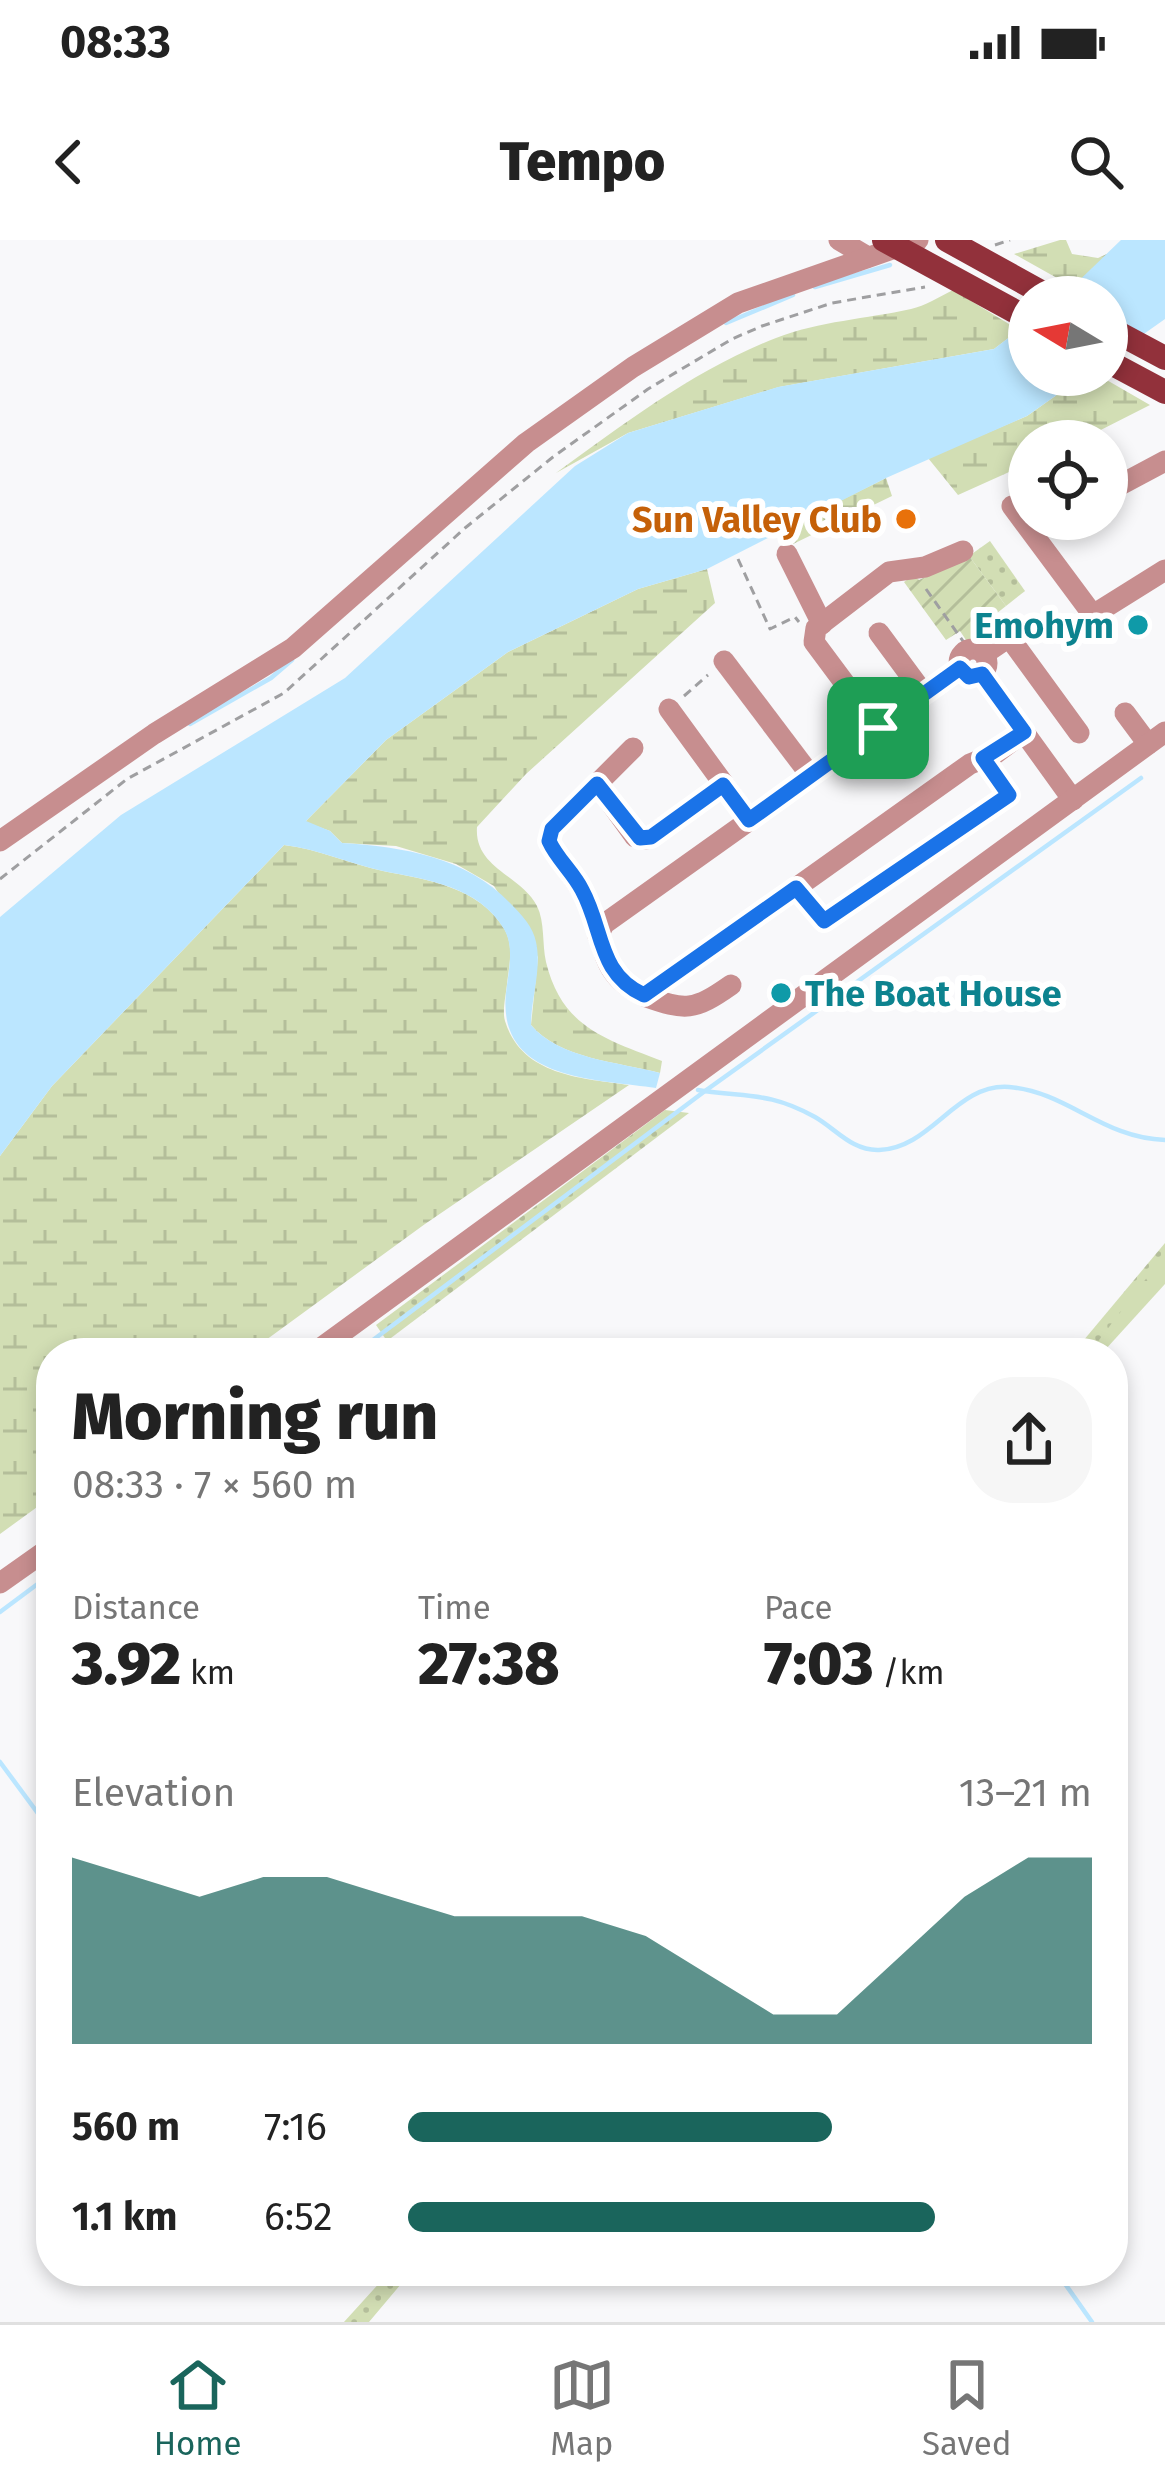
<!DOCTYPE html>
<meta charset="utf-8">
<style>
body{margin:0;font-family:"Fira Sans",sans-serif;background:#f6f6f6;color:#222;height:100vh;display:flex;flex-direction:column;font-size:45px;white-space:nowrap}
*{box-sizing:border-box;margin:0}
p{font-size:39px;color:#767676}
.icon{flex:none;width:66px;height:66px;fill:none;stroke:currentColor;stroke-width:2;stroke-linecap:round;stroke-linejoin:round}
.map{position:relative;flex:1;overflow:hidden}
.side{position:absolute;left:36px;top:1098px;width:1092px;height:948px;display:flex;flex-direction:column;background:#fff;border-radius:48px;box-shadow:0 6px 18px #0003}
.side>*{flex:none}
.needle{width:78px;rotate:280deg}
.tools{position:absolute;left:1008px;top:36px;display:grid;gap:24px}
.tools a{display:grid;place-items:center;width:120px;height:120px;border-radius:50%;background:#fff;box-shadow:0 6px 18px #0003;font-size:60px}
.pin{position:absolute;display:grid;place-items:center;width:102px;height:102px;color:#fff;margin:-51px;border-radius:24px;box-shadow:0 6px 18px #0006}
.round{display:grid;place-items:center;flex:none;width:126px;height:126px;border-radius:48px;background:#f6f6f6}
.head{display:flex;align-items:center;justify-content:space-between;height:204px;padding:0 36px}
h1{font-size:66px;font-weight:800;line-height:90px}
.figures{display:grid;grid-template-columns:repeat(3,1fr);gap:18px;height:204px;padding:12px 36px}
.figures div{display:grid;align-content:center}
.figures b{font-size:60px;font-weight:800}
.figures small{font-size:33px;font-weight:400}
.figures p{font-size:33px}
.chart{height:336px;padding:24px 36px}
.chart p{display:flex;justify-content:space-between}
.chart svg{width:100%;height:216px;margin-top:12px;fill:#1a655c;opacity:.7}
ul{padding:0 36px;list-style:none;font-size:39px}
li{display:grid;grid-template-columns:192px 144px 1fr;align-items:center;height:90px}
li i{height:30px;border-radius:15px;background:#1a655c}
.status{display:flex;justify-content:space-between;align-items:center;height:84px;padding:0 60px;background:#fff;direction:ltr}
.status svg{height:33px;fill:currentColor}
header{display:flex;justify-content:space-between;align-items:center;height:156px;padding:0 36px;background:#fff;font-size:54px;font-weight:800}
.menu{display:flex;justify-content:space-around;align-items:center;height:168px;border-top:3px solid #e0e0e0;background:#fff;font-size:33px;color:#767676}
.menu a{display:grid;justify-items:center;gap:6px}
.menu .on{color:#1a655c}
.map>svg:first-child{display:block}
</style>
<div class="status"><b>08:33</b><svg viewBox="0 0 49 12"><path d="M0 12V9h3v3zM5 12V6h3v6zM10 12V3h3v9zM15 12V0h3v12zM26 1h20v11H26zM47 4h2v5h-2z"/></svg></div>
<header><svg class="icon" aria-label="back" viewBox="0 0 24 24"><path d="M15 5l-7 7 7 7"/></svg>Tempo<svg class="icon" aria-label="search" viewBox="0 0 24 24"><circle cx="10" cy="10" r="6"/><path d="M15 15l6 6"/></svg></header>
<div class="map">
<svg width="1165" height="2082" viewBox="0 0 1165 2082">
<defs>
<pattern id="grass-dots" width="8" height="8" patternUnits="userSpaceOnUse" patternTransform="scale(3)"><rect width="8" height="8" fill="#d2deb4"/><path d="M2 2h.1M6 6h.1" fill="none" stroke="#b4be9a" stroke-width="1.8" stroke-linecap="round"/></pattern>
<pattern id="forest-firs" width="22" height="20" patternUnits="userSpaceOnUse" patternTransform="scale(3)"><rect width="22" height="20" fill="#d2deb4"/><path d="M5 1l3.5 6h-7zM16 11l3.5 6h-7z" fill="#b4be9a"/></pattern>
<pattern id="wetland-marsh" width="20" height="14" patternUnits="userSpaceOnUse" patternTransform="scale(3)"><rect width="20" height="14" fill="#d2deb4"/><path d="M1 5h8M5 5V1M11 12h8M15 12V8" fill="none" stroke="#b4be9a"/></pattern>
<pattern id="garden-furrows" width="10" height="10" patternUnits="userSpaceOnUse" patternTransform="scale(3)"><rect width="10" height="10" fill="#d2deb4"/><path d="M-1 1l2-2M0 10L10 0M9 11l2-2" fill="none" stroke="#b4be9a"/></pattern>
</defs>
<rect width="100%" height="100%" fill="#f8f8fa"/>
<g fill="url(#grass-dots)">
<path d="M990,301L1025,351L1006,366L969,316Z"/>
<path d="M665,870L689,873L387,1101L376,1085Z"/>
<path d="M1165,1003V1036L1097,1113H1073Z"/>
<path d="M378,2031H412L369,2082H344L383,2039Z"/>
</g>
<path fill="url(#forest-firs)" d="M1165,1014V1044L1105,1110L1099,1100Z"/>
<g fill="url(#wetland-marsh)">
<path d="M1060,0H1066L1072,14L1098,18L1109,13L1073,47L1014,14Z"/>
<path d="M953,50L1019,90L994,109L779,147L628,193L556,233C625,183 696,129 776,98C820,81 866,79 911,69C925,66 939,57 953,50Z"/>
<path d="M1085,135H1098L1150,165L1079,201H1029V223L958,255L928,218L1027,176Z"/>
<path d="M886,238L892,256L793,304L783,289Z"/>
<path d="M707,329L715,363L526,534L477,587C474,628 521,635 537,666C545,682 542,704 546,722C562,788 606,799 662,821L660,833C619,822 559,819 531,785L538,717L494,646L456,624L396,606L342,603L330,591L305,582L386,500L508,412L638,349Z"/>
<path d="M284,605C319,609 350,624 383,631C427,640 479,646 505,690C514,707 509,726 507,744C506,755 502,771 505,781C522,836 582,838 629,845L425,984L248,1113H51V1257L0,1294V916L52,846Z"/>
</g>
<path fill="url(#garden-furrows)" d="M969,316L1006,366L992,377L1002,393L984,407L968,403L960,391L946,400L904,342L914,335L919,340Z"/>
<g fill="#bbe6ff">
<path d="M1121,0H1165V79L1107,120V57H1062Z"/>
<path d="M1029,82V135H1085L1027,176L886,238L707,329L638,349L508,412L386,500L306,581L330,591L342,603C404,607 467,617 511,664C522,675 533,687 536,702C542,728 531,759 531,785C559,819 620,822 660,833L656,848C593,839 497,840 506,753C508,733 515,708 504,689C478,646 428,640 383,631C350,624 319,609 284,605L52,846L0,916V677L121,575L345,438L575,226L628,193L778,147L994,109Z"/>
</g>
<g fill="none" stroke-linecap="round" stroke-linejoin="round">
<g stroke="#bbe6ff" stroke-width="4.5">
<path d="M815,47L890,25"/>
<path d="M726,83L793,55"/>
<path d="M190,484L271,438L292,420"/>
<path d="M698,850C746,858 768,851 815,877C836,889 852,911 879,910C931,909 956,843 1009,847C1068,852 1102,898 1165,900"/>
<path d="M356,1113L362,1108"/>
<path d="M382,1113L373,1100L705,851L1141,538"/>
<path d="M0,1372L51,1334"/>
<path d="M0,1522L51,1591"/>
<path d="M378,2031L383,2038"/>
<path d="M1056,2031L1092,2082"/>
</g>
<g stroke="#9f9fa1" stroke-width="3" stroke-dasharray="9 6" stroke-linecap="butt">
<path d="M995,5L1010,0"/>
<path d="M738,319L770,389L795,377L799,382"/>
<path d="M926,349L965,404"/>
<path d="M684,456L708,435"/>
<path d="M0,639L127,539L284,453L465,288L553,217L648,149L732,99L762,86L832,63L925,47"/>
</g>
<g stroke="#c78e8f" stroke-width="21">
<path d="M839,0L868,17"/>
<path d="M1107,252L1165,221"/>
<path d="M1012,266L1093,375L1165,330"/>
<path d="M787,314L822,384"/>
<path d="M879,393L924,454"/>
<circle cx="973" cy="423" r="14"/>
<path d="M984,414L1009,397L1079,493"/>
<path d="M724,421L811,536"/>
<path d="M982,434L1073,560"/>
<path d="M1125,473L1148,504"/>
<path d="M878,488L814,402L816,388L889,332L925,327L963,311"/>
<path d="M633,508L552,589L549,601C559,621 576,638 586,659C607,699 594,732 644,756L970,524L995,514L1024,492"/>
<path d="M597,544L635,597L646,599L723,545"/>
<path d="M750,580L960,428"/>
<path d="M0,601L154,494L293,408L526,203L633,127L738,63L918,0"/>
<path d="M796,648L825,681L1009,555L983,518"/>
<path d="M598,696L604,684L750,580L669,469"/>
<path d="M644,756C686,771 694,771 731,745"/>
<path d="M314,1113L1165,492"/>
<path d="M0,1343L51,1307"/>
</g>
<g stroke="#92313b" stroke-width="24">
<path d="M1107,87L1165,118"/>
<path d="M1107,121L1165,152"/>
</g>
<g stroke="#92313b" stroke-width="24">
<path d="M884,0L1029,79"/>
<path d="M947,0L1050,57"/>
</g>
</g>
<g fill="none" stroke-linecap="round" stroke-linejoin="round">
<g stroke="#fff" stroke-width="24">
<path id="route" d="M960,428L969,437L982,434L1024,492L983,518L1009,555L824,681L796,648L644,755C597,733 604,690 582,650C573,632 557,619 549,601L552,589L597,544L640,598L651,597L723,545L749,580Z"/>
</g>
<use href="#route" stroke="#1a73e8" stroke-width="15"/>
</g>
<circle fill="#e8710a" stroke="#fff" stroke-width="4.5" cx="906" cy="279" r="12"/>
<g fill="#0f9aa8" stroke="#fff" stroke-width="4.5">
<circle cx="1138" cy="385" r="12"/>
<circle cx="781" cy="753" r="12"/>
</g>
<g text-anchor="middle" stroke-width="12" stroke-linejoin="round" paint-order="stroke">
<g font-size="36" font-weight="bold" fill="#c56008" stroke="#fff" text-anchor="end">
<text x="882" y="292">Sun Valley Club</text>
</g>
<g font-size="36" font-weight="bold" fill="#0d838f" stroke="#fff" text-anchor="end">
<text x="1114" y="398">Emohym</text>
<text x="805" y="766" text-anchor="start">The Boat House</text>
</g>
</g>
</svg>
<div class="tools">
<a><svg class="needle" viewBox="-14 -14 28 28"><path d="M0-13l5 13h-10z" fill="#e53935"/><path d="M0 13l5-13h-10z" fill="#767676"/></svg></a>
<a><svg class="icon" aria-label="locate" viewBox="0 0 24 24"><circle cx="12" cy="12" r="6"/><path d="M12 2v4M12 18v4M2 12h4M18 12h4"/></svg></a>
</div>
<div class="pin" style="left:878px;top:488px;background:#1e9e55"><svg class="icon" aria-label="arrive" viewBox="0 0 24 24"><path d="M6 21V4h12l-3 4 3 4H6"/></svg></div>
<section class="side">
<div class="head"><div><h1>Morning run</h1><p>08:33 · 7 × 560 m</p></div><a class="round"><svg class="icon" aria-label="share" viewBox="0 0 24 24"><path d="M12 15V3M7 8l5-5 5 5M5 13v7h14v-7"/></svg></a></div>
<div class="figures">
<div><p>Distance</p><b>3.92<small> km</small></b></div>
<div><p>Time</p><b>27:38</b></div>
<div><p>Pace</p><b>7:03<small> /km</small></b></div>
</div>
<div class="chart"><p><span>Elevation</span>13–21 m</p>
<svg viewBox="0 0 160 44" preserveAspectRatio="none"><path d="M0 44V6L10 10L20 14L30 10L40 10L50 14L60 18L70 18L80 18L90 22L100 30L110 38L120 38L130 26L140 14L150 6L160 6V44z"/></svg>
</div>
<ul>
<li><b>560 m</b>7:16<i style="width:62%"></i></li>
<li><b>1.1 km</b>6:52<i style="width:77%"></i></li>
</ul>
</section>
</div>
<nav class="menu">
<a class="on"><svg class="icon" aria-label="home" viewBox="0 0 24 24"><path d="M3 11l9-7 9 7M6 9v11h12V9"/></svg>Home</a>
<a><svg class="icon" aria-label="map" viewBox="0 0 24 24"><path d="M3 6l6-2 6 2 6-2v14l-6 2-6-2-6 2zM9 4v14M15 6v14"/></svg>Map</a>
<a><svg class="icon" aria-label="saved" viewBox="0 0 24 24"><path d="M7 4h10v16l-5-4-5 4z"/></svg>Saved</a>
</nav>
